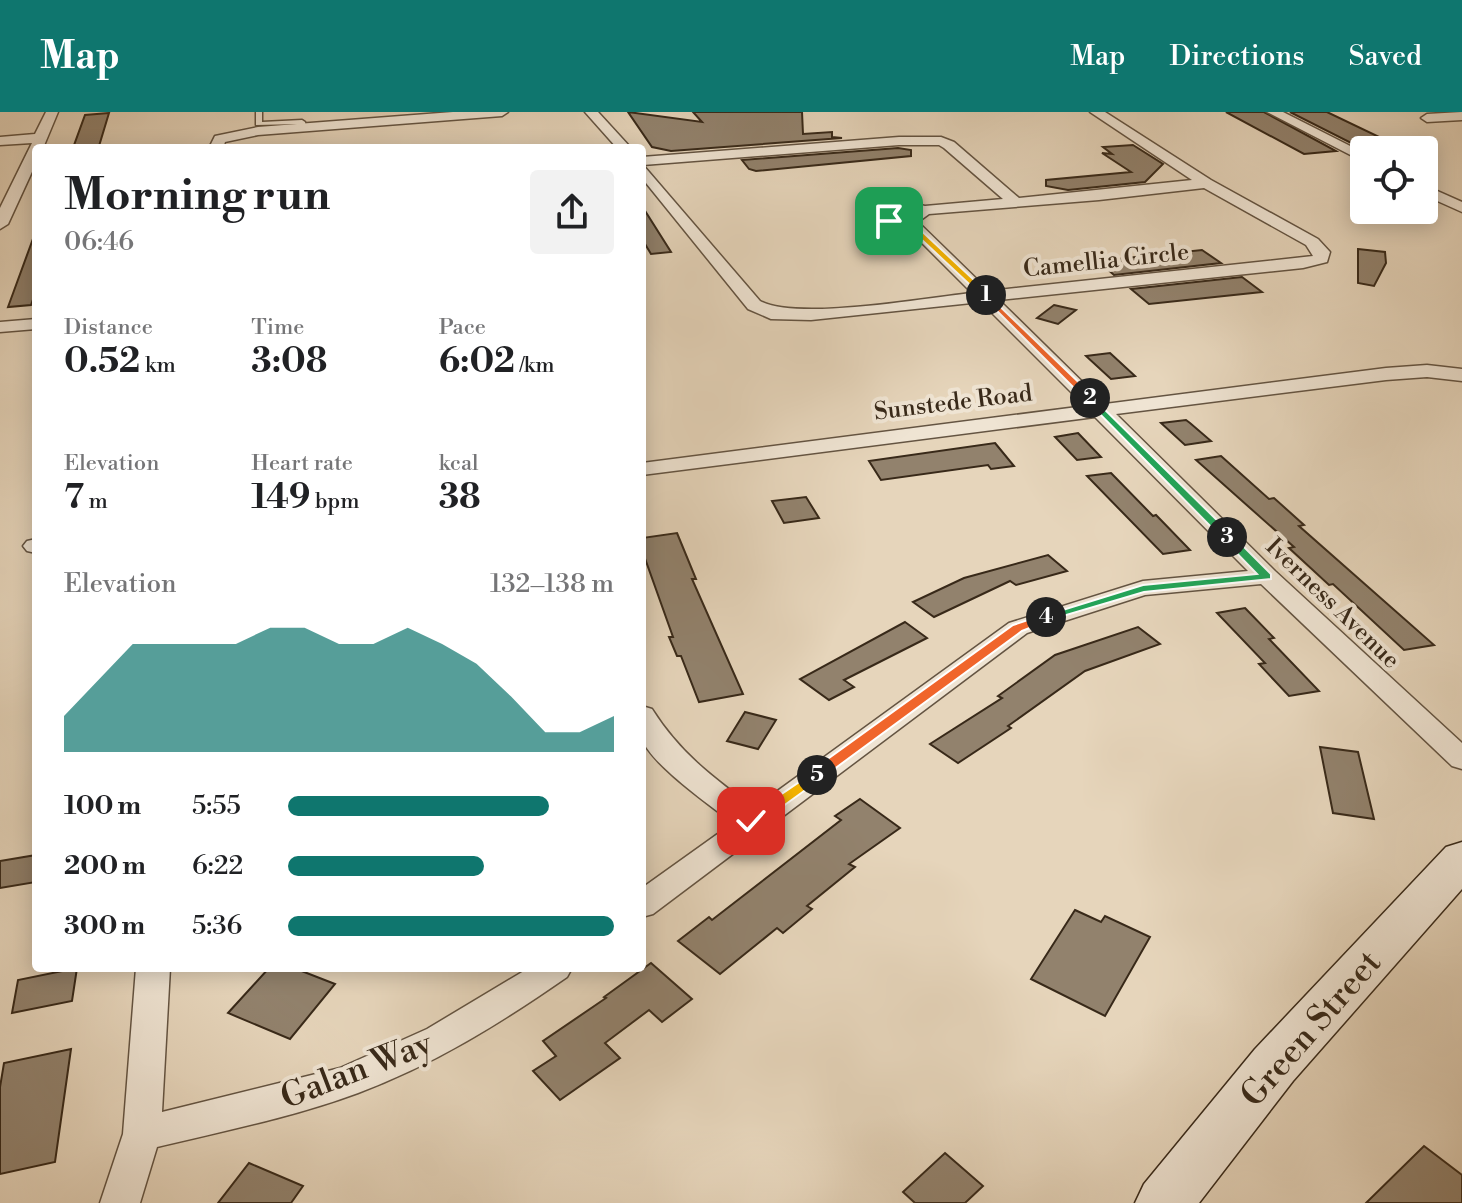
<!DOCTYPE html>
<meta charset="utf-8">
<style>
body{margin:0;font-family:"Libre Bodoni",serif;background:#f2f2f2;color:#202124;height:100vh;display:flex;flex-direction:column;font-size:30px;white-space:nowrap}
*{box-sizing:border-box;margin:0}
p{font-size:26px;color:#757577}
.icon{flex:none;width:44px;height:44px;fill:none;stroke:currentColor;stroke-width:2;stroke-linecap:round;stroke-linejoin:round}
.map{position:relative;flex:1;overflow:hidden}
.drawer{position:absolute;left:32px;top:32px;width:614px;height:828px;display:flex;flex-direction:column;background:#fff;border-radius:8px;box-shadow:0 4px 20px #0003}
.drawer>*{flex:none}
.tools{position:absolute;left:1350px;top:24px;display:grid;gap:16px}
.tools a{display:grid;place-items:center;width:88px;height:88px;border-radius:8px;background:#fff;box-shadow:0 4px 20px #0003;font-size:40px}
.pin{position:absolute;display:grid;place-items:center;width:68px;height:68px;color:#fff;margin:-34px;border-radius:16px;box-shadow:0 4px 12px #0006}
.km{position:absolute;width:40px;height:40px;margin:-20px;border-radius:50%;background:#222;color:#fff;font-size:22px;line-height:40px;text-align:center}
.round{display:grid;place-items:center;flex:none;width:84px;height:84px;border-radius:8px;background:#f2f2f2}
.head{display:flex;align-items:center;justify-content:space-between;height:136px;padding:0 32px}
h1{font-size:44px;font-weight:700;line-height:60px}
.metrics{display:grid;grid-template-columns:repeat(3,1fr);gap:12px;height:136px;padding:8px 32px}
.metrics div{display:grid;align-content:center}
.metrics b{font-size:34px;font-weight:700}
.metrics small{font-size:22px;font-weight:400}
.metrics p{font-size:22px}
.chart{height:224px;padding:16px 32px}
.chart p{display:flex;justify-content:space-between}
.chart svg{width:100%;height:144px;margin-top:8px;fill:#0f766e;opacity:.7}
ul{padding:0 32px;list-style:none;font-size:26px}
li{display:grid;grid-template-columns:128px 96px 1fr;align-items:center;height:60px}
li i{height:20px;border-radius:10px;background:#0f766e}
header{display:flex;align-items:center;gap:48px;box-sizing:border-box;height:112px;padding:0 40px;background:#0f766e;color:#fff}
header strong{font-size:38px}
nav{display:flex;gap:44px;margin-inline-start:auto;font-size:28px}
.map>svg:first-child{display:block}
</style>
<header>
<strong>Map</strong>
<nav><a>Map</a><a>Directions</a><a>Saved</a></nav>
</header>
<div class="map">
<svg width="1462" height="1091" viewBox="0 0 1462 1091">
<rect width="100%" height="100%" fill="#e6d5bb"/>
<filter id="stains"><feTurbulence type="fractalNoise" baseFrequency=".0025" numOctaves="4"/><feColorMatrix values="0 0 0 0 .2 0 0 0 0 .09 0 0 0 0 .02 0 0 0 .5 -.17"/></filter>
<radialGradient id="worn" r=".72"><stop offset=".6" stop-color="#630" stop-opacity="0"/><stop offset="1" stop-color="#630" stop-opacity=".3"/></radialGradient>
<g fill="#92826d" stroke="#382919" stroke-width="2">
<path d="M628,0L702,10L693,0H802L803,22L832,20V25L842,26L671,39L652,35Z"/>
<path d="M1226,0H1264L1336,39L1304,42Z"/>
<path d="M1290,0H1327L1396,33L1361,36Z"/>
<path d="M109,1L99,34L73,36L85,3Z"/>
<path d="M1133,33L1163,52L1145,70L1068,78L1046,74V68L1131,60L1102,41L1112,42L1103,35Z"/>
<path d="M898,36L911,38V44L756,59L749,57L742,48Z"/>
<path d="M642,94L671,140L651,142L642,127Z"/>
<path d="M34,124L36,179L31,193L8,195Z"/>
<path d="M1358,137L1385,140L1386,151L1374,174L1358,171Z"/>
<path d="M1202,138L1221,151L1114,163L1098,149Z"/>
<path d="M1242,165L1262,180L1149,192L1131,177Z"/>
<path d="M1054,193L1076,198L1058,212L1037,206Z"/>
<path d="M1110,241L1135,264L1111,267L1086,244Z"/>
<path d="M1186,308L1190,311L1211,329L1185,333L1161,311Z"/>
<path d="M1078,321L1101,345L1077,348L1055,325Z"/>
<path d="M995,331L1014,354L991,357L988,353L881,368L869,349Z"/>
<path d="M1221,344L1269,387L1274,386L1304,413L1299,414L1434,533L1404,538L1333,472L1329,473L1289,436L1294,435L1196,348Z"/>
<path d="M1111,361L1153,404L1156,403L1190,438L1163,442L1087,364Z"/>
<path d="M806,385L819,406L784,411L772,389Z"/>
<path d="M677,421L696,467H692L743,582L699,590L681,544H677L669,525H673L642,438V426Z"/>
<path d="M1048,443L1067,459L1016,473L1010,469L934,505L913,490L964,466Z"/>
<path d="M1245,496L1274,526L1269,527L1319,579L1289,584L1259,552L1265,551L1217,501Z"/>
<path d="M905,510L927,526L844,568L854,575L829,588L800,567Z"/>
<path d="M1138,515L1160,532L1085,559L1008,614L1011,616L958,651L930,632L1002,586L998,584L1055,543Z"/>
<path d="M745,600L776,608L758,637L727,629Z"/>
<path d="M1320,635L1358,640L1374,707L1333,701Z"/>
<path d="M860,687L900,716L849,752L855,755L807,794L812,797L783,821L777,816L720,862L678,829L709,805L712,808L841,708L835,704Z"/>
<path d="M36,743V770L0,776V749Z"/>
<path d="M1075,798L1101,810L1105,804L1150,825L1105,904L1031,867Z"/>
<path d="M651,851L692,887L662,910L649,898L605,931L620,946L560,988L533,959L556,944L543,929L606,886L604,885Z"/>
<path d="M77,856L72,889L12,901L18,868Z"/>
<path d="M269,856H294L335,872L290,927L228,901Z"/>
<path d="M71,937L55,1050L0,1062V975L4,951Z"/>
<path d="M1424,1034L1462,1063V1091H1366Z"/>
<path d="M945,1041L983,1074L965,1091H915L903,1080Z"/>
<path d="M249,1051L303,1074L291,1091H218Z"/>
</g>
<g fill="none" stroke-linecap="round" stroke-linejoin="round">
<g stroke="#645442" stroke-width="3">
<path id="lane" d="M256,0H262V10L302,8L305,10L306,15L301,16L299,12L256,13Z"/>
</g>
<g stroke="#645442" stroke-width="3">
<g id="street">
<path d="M46,0H58L43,36H36V51L8,112L0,117V96L32,31L0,33V25L35,22Z"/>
<path d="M453,0H508L502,4L258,23L225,30L223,36H209L215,24L258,15Z"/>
<path d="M585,0H598L631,36H617Z"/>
<path d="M1090,0H1105L1211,68L1318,127L1330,140L1327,150L1303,156L999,188L1105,292L1386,256L1427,253L1462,257V269L1427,265L1386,268L1116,302L1275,459L1462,631V657L1452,654L1261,472L1145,483L1027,521L653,802L642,805V776L733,711C711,694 648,650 642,626C640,616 642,604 642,594L652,597C680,641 711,664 754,696L1009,511L1143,469L1248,459L1095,305L642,363V351L1085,294L981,190L811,208L771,207L748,197L642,66V45L899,25H941L954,30L1019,86L1192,68ZM899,33H939L944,36L1003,87L925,94L892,87L864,94L859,102L862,105L907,116L972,181C925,186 797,209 760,189L643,53ZM1204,76L1306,133L1313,144L989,179L918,110L929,102L1099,88ZM892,95L912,100L904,106L876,100Z"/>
<path d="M1267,0H1283L1364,41V50Z"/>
<path d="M1462,0V8L1427,10L1421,6L1427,2Z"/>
<path d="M1424,73L1462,90V100L1424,83Z"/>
<path d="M36,207V217L0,220V210Z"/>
<path d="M36,427V441L27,439L23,434L27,429Z"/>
<path d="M136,856H170L162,1000L340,956L427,917L529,856H572L567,865C501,911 433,953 358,981C293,1005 224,1019 157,1035L140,1091H100L123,1022Z"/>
</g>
</g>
<g stroke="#382919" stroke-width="3">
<path id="secondary" d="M1462,730V777L1293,969L1199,1091H1135L1144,1072L1255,937L1446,735Z"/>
</g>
<use href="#lane" fill="#efe4d3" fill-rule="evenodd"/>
<use href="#street" fill="#efe4d3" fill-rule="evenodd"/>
<use href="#secondary" fill="#efe4d3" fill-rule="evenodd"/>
</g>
<path fill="#f5b400" stroke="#fff" stroke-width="2" d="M886,107L913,111L989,182V185H983L907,114L886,110Z"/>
<path fill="#f0652b" stroke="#fff" stroke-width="2" d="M986,181L1093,284V288H1086L983,185Z"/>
<path fill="#22a559" stroke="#fff" stroke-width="2" d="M1090,283L1231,422V427H1223L1086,288Z"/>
<path fill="#22a559" stroke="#fff" stroke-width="2" d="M1223,422H1231L1271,462V467L1144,480L1046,509L1040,505L1143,473L1257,462L1223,427Z"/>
<path fill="#f0652b" stroke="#fff" stroke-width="2" d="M1046,502L1050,503V508L1022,519L822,666H811V659L1013,513Z"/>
<path fill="#f5b400" stroke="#fff" stroke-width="2" d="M817,658L822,659V666L757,713H746V706Z"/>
<g text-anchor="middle" stroke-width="8" stroke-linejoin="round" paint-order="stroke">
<g font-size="24" fill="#382919" stroke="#efe4d3">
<text transform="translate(1106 148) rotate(-6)" y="8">Camellia Circle</text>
<text transform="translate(953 290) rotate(-7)" y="8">Sunstede Road</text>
<text transform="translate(1333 491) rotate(44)" y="8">Iverness Avenue</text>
</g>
<g font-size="34" fill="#382919" stroke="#efe4d3">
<text transform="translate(1310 916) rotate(-49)" y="12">Green Street</text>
<text transform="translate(356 957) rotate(-21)" y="12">Galan Way</text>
</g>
</g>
<rect width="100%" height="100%" filter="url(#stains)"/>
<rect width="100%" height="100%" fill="url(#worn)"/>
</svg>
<div class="tools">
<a><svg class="icon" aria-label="locate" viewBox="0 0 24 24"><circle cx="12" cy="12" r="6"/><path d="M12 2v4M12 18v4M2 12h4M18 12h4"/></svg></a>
</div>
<div class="pin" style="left:889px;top:109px;background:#1e9e55"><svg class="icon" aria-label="arrive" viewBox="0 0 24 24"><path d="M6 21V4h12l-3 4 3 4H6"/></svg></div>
<div class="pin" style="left:751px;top:709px;background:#d93025"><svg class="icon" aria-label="check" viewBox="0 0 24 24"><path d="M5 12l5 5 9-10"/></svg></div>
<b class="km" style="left:986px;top:183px">1</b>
<b class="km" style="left:1090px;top:286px">2</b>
<b class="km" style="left:1227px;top:425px">3</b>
<b class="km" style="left:1046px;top:505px">4</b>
<b class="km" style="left:817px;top:663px">5</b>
<section class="drawer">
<div class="head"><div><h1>Morning run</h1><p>06:46</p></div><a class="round"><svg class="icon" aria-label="share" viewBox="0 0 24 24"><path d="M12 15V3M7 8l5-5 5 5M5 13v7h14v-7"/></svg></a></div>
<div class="metrics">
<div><p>Distance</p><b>0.52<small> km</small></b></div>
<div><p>Time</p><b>3:08</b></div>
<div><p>Pace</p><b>6:02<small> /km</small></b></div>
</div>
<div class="metrics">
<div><p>Elevation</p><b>7<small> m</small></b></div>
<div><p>Heart rate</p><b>149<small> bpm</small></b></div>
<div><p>kcal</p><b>38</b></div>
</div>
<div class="chart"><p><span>Elevation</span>132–138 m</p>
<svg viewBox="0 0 160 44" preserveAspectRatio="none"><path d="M0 44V33L10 22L20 11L30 11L40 11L50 11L60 6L70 6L80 11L90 11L100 6L110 11L120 17L130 27L140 38L150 38L160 33V44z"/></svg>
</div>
<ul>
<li><b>100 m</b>5:55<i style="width:80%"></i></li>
<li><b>200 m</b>6:22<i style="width:60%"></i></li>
<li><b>300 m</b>5:36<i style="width:100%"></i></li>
</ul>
</section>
</div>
